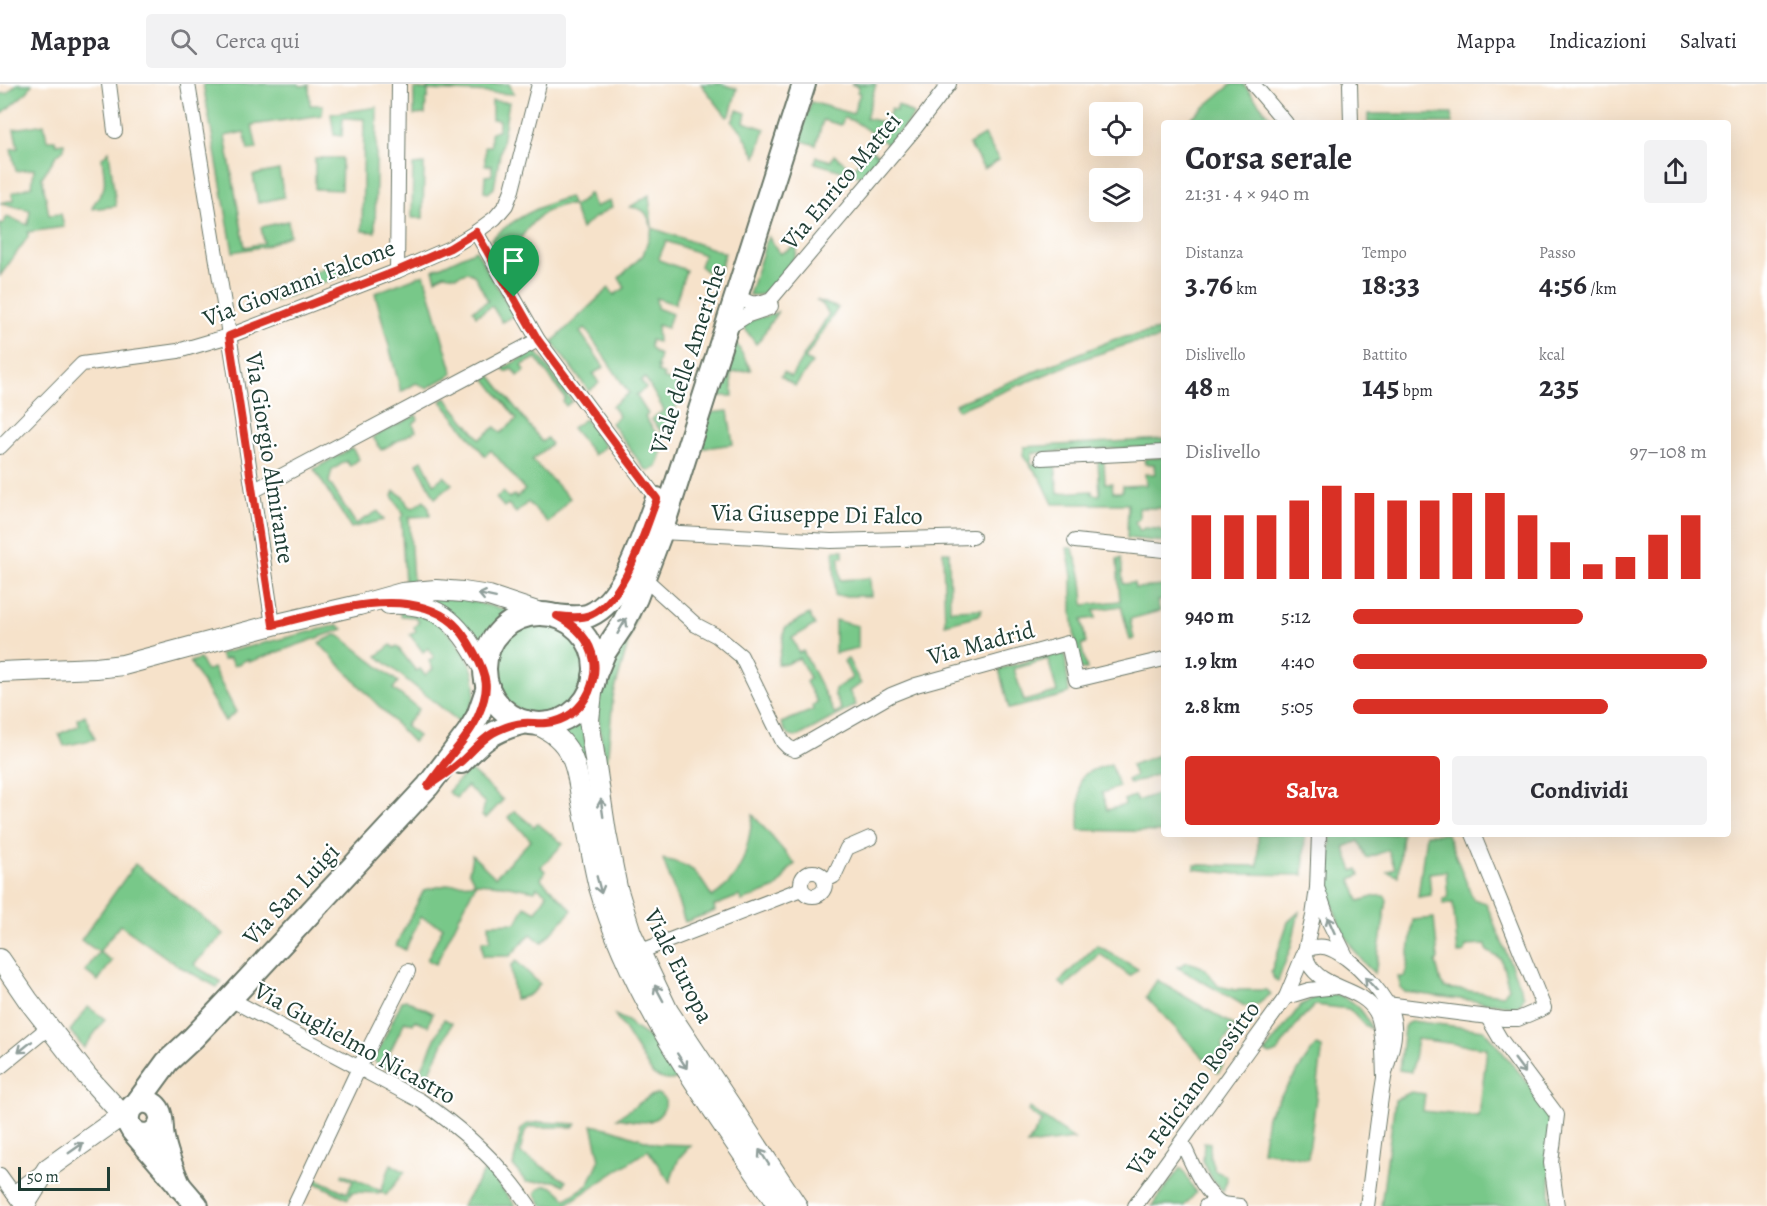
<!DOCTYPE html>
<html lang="it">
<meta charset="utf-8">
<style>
body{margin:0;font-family:Alegreya,serif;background:#f2f2f3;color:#2b2b33;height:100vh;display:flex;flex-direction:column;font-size:22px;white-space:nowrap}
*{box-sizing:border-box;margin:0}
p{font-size:20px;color:#7c7c81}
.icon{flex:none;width:33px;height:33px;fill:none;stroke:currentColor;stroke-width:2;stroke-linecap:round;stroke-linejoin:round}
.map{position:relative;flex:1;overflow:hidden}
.details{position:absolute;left:1161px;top:36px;width:570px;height:717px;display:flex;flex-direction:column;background:#fff;border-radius:6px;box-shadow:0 6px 24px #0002}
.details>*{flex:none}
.buttons{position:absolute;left:1089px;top:18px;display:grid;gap:12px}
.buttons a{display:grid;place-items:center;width:54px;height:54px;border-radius:6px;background:#fff;box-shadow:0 6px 24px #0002;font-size:30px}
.scale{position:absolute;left:18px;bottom:15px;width:92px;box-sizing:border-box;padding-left:6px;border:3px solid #1f3d34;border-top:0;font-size:16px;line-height:21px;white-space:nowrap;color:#1f3d34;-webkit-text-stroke:4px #fff;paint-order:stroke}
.pin{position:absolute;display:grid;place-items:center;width:51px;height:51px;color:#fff;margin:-62px -26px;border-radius:50% 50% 50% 0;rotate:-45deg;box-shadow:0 0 6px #0007}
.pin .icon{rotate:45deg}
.round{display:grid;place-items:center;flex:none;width:63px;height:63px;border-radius:6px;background:#f2f2f3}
.overview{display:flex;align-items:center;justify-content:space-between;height:102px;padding:0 24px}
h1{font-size:33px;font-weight:700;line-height:45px}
.figures{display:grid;grid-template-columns:repeat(3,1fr);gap:9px;height:102px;padding:6px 24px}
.figures div{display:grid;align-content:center}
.figures b{font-size:30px;font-weight:700}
.figures small{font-size:16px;font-weight:400}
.figures p{font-size:16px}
.chart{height:168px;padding:12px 24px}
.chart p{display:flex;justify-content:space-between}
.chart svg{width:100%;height:108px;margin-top:6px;stroke:#d93025;stroke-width:6}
.action{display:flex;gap:12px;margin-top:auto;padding:12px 24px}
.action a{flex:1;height:69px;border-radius:6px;background:#d93025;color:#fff;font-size:24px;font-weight:700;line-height:69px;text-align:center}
.action a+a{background:#f2f2f3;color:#2b2b33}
ul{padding:0 24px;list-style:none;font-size:20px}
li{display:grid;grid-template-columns:96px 72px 1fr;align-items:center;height:45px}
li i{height:15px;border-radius:8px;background:#d93025}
header{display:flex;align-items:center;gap:36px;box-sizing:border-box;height:84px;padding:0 30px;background:#fff;border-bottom:2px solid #e1e1e2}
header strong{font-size:28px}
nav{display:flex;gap:33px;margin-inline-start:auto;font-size:21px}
.search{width:420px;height:54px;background:#f2f2f3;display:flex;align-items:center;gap:15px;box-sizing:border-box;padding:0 21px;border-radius:6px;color:#7c7c81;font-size:22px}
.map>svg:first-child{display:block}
</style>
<header>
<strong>Mappa</strong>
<div class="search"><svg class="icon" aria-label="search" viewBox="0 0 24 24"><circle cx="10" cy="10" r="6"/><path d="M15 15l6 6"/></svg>Cerca qui</div>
<nav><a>Mappa</a><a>Indicazioni</a><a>Salvati</a></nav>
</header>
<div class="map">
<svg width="1767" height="1122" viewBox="0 0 1767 1122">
<rect width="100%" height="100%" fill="#fff"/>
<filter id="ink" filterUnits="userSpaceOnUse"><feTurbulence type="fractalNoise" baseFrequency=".0167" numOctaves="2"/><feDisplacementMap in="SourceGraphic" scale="12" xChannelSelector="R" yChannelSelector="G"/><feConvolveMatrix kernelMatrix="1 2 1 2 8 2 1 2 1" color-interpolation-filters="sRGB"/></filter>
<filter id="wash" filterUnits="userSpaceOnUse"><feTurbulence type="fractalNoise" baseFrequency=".008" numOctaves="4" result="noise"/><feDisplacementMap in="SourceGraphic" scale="24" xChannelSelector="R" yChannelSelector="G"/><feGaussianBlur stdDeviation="1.35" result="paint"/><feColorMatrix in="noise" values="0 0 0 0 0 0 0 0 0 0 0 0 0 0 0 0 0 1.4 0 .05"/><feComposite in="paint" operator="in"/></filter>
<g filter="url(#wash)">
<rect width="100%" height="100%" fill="#f6e2ca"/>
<g fill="#78c889" stroke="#4c825e" stroke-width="1.5" fill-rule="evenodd">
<path d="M17,0H32L28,7L0,31V10L7,9Z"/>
<path d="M203,0H299L300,2L309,1L310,21H323L322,31L252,41L257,65L248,66L244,48L225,52L245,163L264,159L261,143L288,137L290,151L266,162L233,168Z"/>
<path d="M429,0H509L514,10L428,6V14H426L425,30L414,31V5L427,6Z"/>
<path d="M701,0H722L737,5L730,31L727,33Z"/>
<path d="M851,0H876L866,34L886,39L891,25L896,27L898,21L914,31L889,61L854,37L844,34L841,41L823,36L816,61L799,56L811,18L853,30L860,9L857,8L859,3Z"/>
<path d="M1232,0H1243L1275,39H1185Z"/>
<path d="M492,17L509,18L494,104L488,109L484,108L485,92L492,91V82L485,81V62H491V48L499,47V36L492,35Z"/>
<path d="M377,23L375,148L362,147L364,35L343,34L342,52L334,51L331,30Z"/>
<path d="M737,26L746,29L744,38L765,45L756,73L741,46L732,38Z"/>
<rect x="1368" y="30" width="84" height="9"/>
<path d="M44,40L47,56H55L56,60L64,59V65L56,72L42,93L49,131L61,130L64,143L28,148V153L0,192V139L3,140L7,133L28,141L30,126L0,119L14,116L12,109L32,102L34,85L16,87L11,65L18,64L14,45Z"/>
<path d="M984,51L999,76L984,85L969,60Z"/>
<path d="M866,63L880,72L862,93L815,79L817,73L831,77L834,71L853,86L863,72Z"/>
<path d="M109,67L116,122L92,125C93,118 99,115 102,108C107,99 103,85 102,74Z"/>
<path d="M315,74H342L341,106L315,105Z"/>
<path d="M424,80L423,134H412L413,81Z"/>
<path d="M279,86L284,113L258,119L253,91Z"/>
<path d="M589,109L595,123L610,116L612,123L591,136L581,145L573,122C565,120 562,121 554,124C536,131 528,144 517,159L535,181L516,196L491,155C513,135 541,121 569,113L573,122L581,118Z"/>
<path d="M649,111L652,144L725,169L718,191L706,187L700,182L704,171L666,157L659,174V176L686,186L675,220L656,214L657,224L672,230L667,244L657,241L658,258L650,256V263L655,269L660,271L657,283L659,284L658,288L664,291L663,294L683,301L666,354L651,335L664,326L645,294L641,297L646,304L636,311L648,330L645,333L664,361L657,383L649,387L644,384L611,339L619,332L612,322L629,309L585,244L580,248L604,283L593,290L599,299L589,307L552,258L609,204L614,211L625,204L619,194L643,171L652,144C647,130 647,125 630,123Z"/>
<path d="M768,152L780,170L793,163H797C797,175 774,204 764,209C759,212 755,211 749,211Z"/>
<path d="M476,166L514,232L502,238L492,222L476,232L473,226L488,217L475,192L470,189L467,188L456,192L444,190L436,195L433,186Z"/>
<path d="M344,176L350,189L273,218L268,206Z"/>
<path d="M424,190L453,290L427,304L416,299L401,308L375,209Z"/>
<path d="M816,216L838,224L805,275L812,279L795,302L781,292L784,288L791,293L829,230L823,221Z"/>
<path d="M778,227L759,257L756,260L743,242C748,239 753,235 758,234C766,232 771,233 778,227Z"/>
<path d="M1164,245V252L1155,256L1132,259L1086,274L958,326L955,320L1115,255Z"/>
<path d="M733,253L751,286L731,289L733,312H714Z"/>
<path d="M536,267L572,317L566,322L563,318L565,314L536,274L522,281L525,287L518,292L512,285L506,288L503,284Z"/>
<path d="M490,291L542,358L547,354L551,360L532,376L570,414L548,439L528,418L516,429L508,420L504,423L496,414L503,408L509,414L514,411L516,414L525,406L491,366L485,372L441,317L446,314L480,355L495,343L501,349L517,335L485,294Z"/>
<path d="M728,327L733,360L697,365L708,329Z"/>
<path d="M416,331L418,335L413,340L416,347L381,366L373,353Z"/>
<path d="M585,335L605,362L594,371L572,344Z"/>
<path d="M1164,355V362L1032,369L1031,380L1055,379L1058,409L1092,407V410L1100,411L1098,377H1104L1105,399H1112L1113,408H1122L1123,402L1146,401L1145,390H1155L1154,380H1145L1144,375L1164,373V424H1139V435L1135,438L1140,447L1144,444L1159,445L1162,448L1164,446V458L1127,454L1128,420H1053L1041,395L1023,372L1024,363Z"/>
<path d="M352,364L359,375L350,382L346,377L332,386L329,398L356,440L378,427L384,436L351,444L314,385Z"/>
<path d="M422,376L434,400L444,392L452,400L435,414L417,379Z"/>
<path d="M394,407L403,412L408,422L413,424L424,416L429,424L430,432L409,433L413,497L405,499L401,433L404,431L392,412Z"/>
<path d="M1067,464H1073C1074,471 1078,480 1080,487C1083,497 1083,510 1084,521L1120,517L1117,475L1121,474L1123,500L1134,499L1135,504L1164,502V516L1157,517L1160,527L1130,535L1134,555L1130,556L1121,522L1094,526L1096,534L1082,536L1086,559L1081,561L1087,585H1082L1078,582L1072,529V492Z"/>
<path d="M834,466H843V473H839L840,496L870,494L871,512H835Z"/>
<path d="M943,468H949L950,526L982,525L979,531L945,540Z"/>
<path d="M426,512L454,513L511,527L490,545L481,559H477Z"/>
<path d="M400,527H404C414,530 426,532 435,538C457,552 478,582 475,610C473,620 466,631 462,640L377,572L391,561L394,564L397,562L416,587L420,585L425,591L433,585L429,577L434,573L428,564L423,568L410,551L416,547L414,543L419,538L415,533L401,532Z"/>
<path d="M637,527L613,613L606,692L597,623L601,599Z"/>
<path d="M809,530L815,541L792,554L799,569L803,567L836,632L837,628L841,625L834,610L835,605L852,594L844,577L848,575L861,600L849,607L856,621L799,652C788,655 785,648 781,639L813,626L812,622L817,618L806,598L810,594L799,574L787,580H778L785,544Z"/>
<path d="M835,536L858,542V564L835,569Z"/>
<circle cx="539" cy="585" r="45"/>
<path d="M338,541L343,545L249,578L248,575L234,582L229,574L223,576L219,570Z"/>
<path d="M335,551L340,552L398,598L393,605L419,625L405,642L418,652L413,658L319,559Z"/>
<path d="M1061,568L1065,571L1069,608L1065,611L1009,625L999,585ZM1048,575L1057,608L1024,617L1014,585Z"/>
<path d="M200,575L206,587L213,584L236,628L225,637L190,578Z"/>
<path d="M85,631L95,655L64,662L59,650L80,641L77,635Z"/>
<path d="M579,633L582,634L599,748L557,645L568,641Z"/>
<path d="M1164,669V688L1130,700L1127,696L1135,692L1131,681Z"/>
<path d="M1111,680L1119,703L1102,709L1107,726L1125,721L1124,716L1134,712L1137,717L1164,707V748L1079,746L1080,697C1084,686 1100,684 1111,680Z"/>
<path d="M469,685L503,716L486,734L482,732L485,719L467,702L456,714L448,708Z"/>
<path d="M515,727L534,743L537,739L563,760L541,783L545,787L541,795L572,826L542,859L531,850L510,872H483L482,857H490L489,840L516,839L525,822L536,828L547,810L537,803L535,807L503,801L476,799L436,880L427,876L443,843L421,833L405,866L396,861L424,806L451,800L475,799L469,788L472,771L495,793L531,756L508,733Z"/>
<path d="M753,731L795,780C785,786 785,797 776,804L742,817L739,812L714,822L715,827L685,838L663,775C694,781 697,788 712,813C744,793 747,766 753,731Z"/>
<path d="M1258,750H1305L1303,791L1237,790L1194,785V781L1258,782Z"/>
<path d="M1331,750H1402L1398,792L1387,788L1395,784L1388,766L1367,774L1359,757L1344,763L1353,787L1358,785L1360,791L1351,795L1359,817L1376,812H1385L1387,816L1375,890C1351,869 1332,833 1329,801C1328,784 1330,767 1331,750Z"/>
<path d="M1426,750H1447L1473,815L1486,819L1524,913L1520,920L1514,922L1405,908L1401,904L1398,893H1404L1407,884L1413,836L1434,834L1438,875L1436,879L1441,899L1445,904L1503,911L1509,904L1501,875L1487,867L1486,861L1466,862L1465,868L1458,870L1453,819L1443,820V815L1448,814L1446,787L1429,789L1431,811L1418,813Z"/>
<path d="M135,780L224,850L194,880L200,885L222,898L217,903L177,881L120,841L99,868L112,877L98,897L85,887L99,868L81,856Z"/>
<path d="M1299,828L1291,863L1278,897L1274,895L1271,888L1288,838Z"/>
<path d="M1097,861L1138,885L1130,892L1100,870L1065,903L1059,898Z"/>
<path d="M516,877L540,900C533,910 527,913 515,915L513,904L511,882Z"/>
<path d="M1187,878C1208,883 1206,886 1218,902L1235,906H1267L1271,910L1257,921L1245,922L1177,883Z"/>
<path d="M1157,896L1235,942L1222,961L1223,981L1218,989L1146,913Z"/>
<path d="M1333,910C1351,913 1366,927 1371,945L1363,940L1349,925L1315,921L1301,935L1277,968L1270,971L1265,968L1301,921L1317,912Z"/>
<path d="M406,916L433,929L428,942L415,936L413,940L405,937L389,970L400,976L394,988L377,980L374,976L402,917Z"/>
<path d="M88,923L105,935L84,964L70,947Z"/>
<path d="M615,931L628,937L633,943L655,957L680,994C669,998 663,996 653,991Z"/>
<path d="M444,935L452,939L429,990L421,986Z"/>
<path d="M1412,937L1484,946L1543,1017L1549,1029L1551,1040L1550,1122H1381L1395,1016L1411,1008L1425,1010L1423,1027L1479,1033L1487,964L1417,955L1412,988L1399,986L1404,943L1406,940Z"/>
<path d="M1317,962L1322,964V969L1308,1074L1262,1067L1267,1032L1313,965Z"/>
<path d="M658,1010L665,1015C666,1020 665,1024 662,1028C652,1044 632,1036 617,1034L650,1012Z"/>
<path d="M1030,1024L1074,1055L1027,1061L1042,1037L1028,1027Z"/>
<path d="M541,1038L576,1040L573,1043H530L525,1047L520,1069L566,1097L564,1101C551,1092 540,1100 526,1098L513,1082L521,1045L527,1040Z"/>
<path d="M592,1041L611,1045L657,1060L691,1061L679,1074L670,1098L648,1066L564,1122H543L535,1110C545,1093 557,1105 566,1115L588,1101L600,1075Z"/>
<path d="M1204,1058L1210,1059V1073L1215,1087L1225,1091L1227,1096L1223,1107L1214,1098L1203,1078Z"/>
<path d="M391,1080L405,1088L386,1111L381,1108L378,1109L352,1108L348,1115L314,1098L315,1094L347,1109L353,1097L342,1092L343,1089L381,1107Z"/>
<path d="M1180,1084L1183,1086L1196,1109L1184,1122H1152Z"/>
<path d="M486,1085L515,1121L516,1122H462Z"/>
</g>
</g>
<g filter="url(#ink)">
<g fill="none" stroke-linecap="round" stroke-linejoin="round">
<g stroke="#6a7768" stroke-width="16">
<g id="street">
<path d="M109,0L115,47"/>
<path d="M188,0L233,275L273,541"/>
<path d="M1253,0L1286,39"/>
<path d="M1350,0L1351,39"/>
<path d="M476,148L538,256L657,415"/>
<path d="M397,187L399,0"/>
<path d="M737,210C749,222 755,221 771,215L912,48L949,0"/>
<path d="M727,244L748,231L769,224L771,222"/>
<path d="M0,363L82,280L178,267L229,252L397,187L450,164L476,148L495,134L506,121L512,106L539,0"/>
<path d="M1042,374L1164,368"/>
<path d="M253,407L538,256"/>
<path d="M661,448L831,457L973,453"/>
<path d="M1075,457L1164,466"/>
<path d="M644,494L696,541L717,552L741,572L783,658L788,663L795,666L891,611L916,601L1068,559L1076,596L1164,575"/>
<circle cx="813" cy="800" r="12"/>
<path d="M824,797L834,792L847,764L870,754"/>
<path d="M1318,806L1329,838L1347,874"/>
<path d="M639,868L801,805"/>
<path d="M1286,913L1309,906L1337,903"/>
<path d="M230,915L421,1017C464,1046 500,1079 529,1122"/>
<path d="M1381,923L1387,920L1504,935H1518L1544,924L1473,750"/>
<path d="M1488,934L1501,956L1557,1031L1551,1079L1557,1122"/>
<path d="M0,983L49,943"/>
<path d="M1182,1059C1193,1080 1201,1106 1222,1120"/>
<path d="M0,1091L18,1116"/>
<path d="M13,1109L41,1089"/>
<path d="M294,1122L359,984L408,887"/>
<path d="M1135,1122L1286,913L1305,867L1313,832L1317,804L1319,750"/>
<path d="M1206,1122L1222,1120L1240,1122"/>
<path d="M1367,1122C1373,1080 1377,1036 1384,994C1388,973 1399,953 1392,931C1386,912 1362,886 1346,874C1332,864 1321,858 1305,867C1306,871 1307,877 1309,880C1323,906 1361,902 1376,928C1384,942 1383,975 1384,992"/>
</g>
</g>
<g stroke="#6a7768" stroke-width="22">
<g id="secondary">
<path d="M389,520C443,517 462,544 485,587"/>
<path d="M0,588L96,584L123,581L273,541L359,521L402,509L436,506L463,508L489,512L543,530"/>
<path d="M593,600L589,636L606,749L617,804L631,849L668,927L797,1122"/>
<path d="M533,639C548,645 559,652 568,666C577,681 579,701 582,718C588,747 592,775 599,803C633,921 711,1021 778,1122"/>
<path d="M0,875L28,916L87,992L129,1038"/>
<path d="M24,1122L47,1085L114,1037L125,1034"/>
</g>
</g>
<g stroke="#6a7768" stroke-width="26">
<g id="primary">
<circle cx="540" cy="585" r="55"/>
<path d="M557,532C567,533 580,535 590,531C626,515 643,450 657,415"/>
<path d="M594,593L604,569L622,542L636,514L661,448L804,0"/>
<path d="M461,678C483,655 494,645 526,638"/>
<path d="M137,1019L167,978L193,954L230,915L428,702L468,649L478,632L488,603"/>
<path d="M161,1036C155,1062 121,1050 129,1028C134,1015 153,1014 159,1027C163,1034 161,1046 163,1054C166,1071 173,1087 180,1103"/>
<path d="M132,1046L197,1122"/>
</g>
</g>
<use href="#street" stroke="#fff" stroke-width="14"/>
<use href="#secondary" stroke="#fff" stroke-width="20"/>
<use href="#primary" stroke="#fff" stroke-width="22"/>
</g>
<defs><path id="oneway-shaft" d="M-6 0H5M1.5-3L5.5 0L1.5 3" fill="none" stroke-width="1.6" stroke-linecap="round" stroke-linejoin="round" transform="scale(1.5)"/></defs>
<g stroke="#8f9e9a">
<use href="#oneway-shaft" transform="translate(487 512) rotate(-168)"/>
<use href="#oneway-shaft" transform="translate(622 542) rotate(-60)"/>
<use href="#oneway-shaft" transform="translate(602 724) rotate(-98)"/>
<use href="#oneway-shaft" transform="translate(599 801) rotate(75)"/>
<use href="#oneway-shaft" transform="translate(1331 841) rotate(-114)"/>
<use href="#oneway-shaft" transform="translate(1371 900) rotate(-132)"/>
<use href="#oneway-shaft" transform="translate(659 909) rotate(-118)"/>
<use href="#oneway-shaft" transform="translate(25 963) rotate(141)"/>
<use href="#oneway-shaft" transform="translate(682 977) rotate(57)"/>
<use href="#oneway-shaft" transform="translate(1520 982) rotate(53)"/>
<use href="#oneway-shaft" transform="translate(76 1064) rotate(-35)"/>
<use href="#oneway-shaft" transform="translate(764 1073) rotate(-123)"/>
</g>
</g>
<g fill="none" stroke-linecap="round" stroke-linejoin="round" filter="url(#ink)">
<g stroke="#fff" stroke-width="12">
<path id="route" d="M476,148L538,256L657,415C643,450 626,515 590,531C580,535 567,533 557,532C576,542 590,555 594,577C596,588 593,598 589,608C581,625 565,638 546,639C538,640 530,638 523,639C512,640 502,644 493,649C479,657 470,671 458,680C449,688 438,695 428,702C435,692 442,682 450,673C460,660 472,647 478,632C490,605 488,593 474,568C468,557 462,547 453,539C407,499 325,529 273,541L229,252L397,187L450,164Z"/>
</g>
<use href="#route" stroke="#d93025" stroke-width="8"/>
</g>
<g text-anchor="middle" stroke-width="4.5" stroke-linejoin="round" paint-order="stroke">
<g font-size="24" fill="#1f3d34" stroke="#fff">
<text transform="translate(841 97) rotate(-50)" y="8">Via Enrico Mattei</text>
<text transform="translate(299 199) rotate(-21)" y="8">Via Giovanni Falcone</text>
<text transform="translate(688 275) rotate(-72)" y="8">Viale delle Americhe</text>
<text transform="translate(270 374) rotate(81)" y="8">Via Giorgio Almirante</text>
<text transform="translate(817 430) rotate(1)" y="8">Via Giuseppe Di Falco</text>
<text transform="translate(981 559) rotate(-15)" y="8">Via Madrid</text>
<text transform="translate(291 810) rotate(-47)" y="8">Via San Luigi</text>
<text transform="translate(679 882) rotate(63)" y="8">Viale Europa</text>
<text transform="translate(355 959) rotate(29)" y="8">Via Guglielmo Nicastro</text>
<text transform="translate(1193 1004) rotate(-54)" y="8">Via Feliciano Rossitto</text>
</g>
</g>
</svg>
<div class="buttons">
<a><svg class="icon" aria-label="locate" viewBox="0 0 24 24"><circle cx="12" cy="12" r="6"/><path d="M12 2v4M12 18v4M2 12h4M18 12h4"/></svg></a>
<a><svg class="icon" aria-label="layers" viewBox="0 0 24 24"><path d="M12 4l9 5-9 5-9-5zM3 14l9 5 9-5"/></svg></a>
</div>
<div class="scale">50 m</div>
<div class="pin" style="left:514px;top:213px;background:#1e9e55"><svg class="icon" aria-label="arrive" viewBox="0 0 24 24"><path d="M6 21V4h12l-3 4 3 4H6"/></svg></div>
<section class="details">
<div class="overview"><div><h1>Corsa serale</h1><p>21:31 · 4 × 940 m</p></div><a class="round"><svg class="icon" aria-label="share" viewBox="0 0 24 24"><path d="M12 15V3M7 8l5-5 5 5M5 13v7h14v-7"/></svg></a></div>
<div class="figures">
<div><p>Distanza</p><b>3.76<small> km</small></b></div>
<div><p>Tempo</p><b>18:33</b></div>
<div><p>Passo</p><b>4:56<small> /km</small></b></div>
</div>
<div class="figures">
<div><p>Dislivello</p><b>48<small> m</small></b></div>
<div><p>Battito</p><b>145<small> bpm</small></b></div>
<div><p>kcal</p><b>235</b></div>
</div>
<div class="chart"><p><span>Dislivello</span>97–108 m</p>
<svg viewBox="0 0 160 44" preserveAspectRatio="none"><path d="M5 44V18M15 44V18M25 44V18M35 44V12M45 44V6M55 44V9M65 44V12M75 44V12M85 44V9M95 44V9M105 44V18M115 44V29M125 44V38M135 44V35M145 44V26M155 44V18"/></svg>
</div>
<ul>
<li><b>940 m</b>5:12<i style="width:65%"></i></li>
<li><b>1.9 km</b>4:40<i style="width:100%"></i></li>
<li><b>2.8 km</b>5:05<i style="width:72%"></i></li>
</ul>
<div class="action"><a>Salva</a><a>Condividi</a></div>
</section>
</div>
